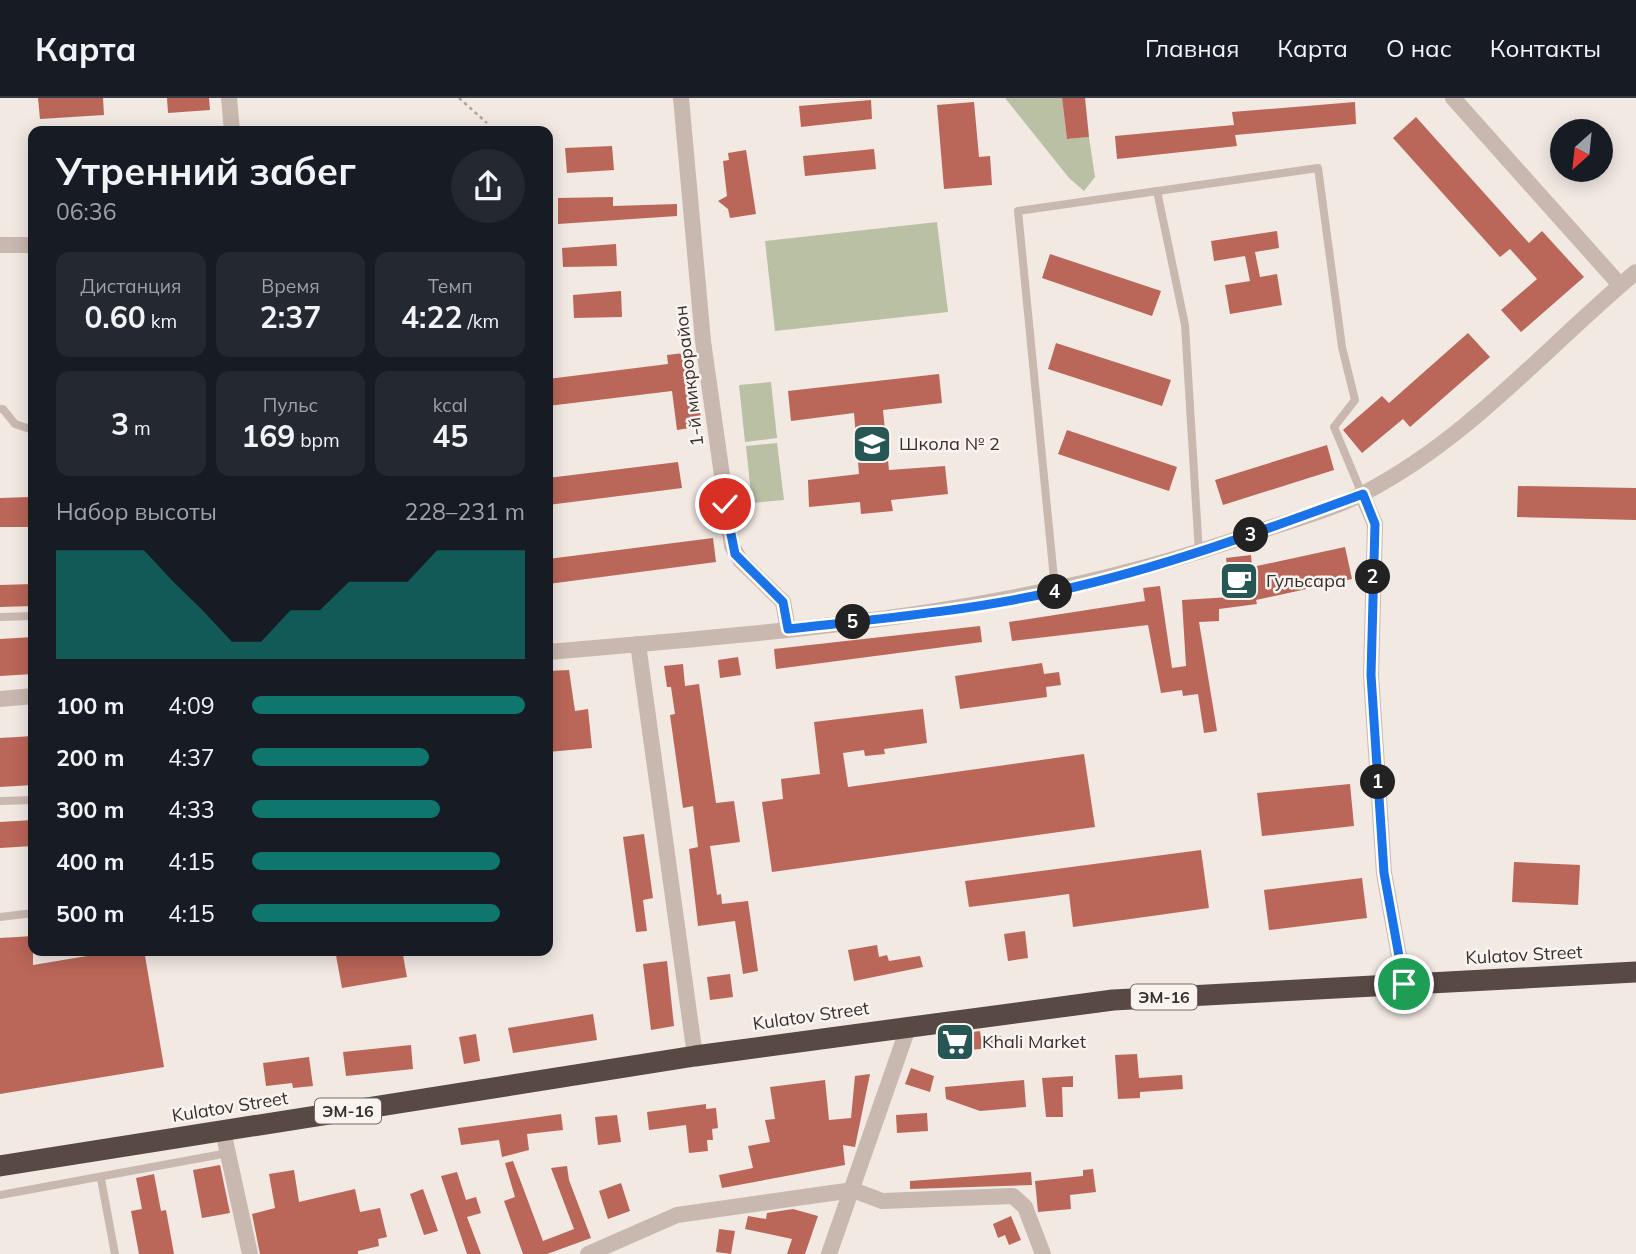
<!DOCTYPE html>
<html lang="ru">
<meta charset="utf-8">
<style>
body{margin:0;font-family:Mulish,sans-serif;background:#242831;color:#f1f3f6;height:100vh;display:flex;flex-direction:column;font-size:26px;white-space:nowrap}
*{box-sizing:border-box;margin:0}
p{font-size:23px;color:#9ea1a6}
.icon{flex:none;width:38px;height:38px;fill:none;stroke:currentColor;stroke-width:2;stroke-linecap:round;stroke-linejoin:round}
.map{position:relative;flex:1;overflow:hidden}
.sheet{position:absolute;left:28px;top:28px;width:525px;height:830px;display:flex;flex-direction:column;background:#171b24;border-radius:14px;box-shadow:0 4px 18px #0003}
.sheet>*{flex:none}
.needle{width:46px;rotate:207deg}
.controls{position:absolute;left:1550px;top:21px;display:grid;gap:14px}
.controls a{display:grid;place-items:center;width:63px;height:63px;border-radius:50%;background:#171b24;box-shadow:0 4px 18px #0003;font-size:35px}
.pin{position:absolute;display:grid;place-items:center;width:60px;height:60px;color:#fff;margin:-30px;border:4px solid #fff;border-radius:50%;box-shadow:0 2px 7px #0007}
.km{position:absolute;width:35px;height:35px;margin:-18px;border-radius:50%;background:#222;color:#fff;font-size:19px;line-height:35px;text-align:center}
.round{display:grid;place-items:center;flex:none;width:74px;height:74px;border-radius:37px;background:#242831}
.overview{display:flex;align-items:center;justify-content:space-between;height:119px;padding:0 28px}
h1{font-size:38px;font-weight:700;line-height:52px}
.figures{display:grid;grid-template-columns:repeat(3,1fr);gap:10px;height:119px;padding:7px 28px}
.figures div{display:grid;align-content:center;border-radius:14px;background:#242831;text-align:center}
.figures b{font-size:30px;font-weight:700}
.figures small{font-size:19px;font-weight:400}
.figures p{font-size:19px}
.chart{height:196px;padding:14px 28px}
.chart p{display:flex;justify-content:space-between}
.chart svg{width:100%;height:126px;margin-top:7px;fill:#0f766e;opacity:.7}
ul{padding:0 28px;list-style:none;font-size:23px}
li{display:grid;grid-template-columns:112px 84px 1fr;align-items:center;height:52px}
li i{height:18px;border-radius:9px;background:#0f766e}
header{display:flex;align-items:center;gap:42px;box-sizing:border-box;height:98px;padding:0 35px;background:#171b24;border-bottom:2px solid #363941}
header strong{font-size:33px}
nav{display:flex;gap:38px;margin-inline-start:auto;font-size:24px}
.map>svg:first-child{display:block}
</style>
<header>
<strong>Карта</strong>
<nav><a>Главная</a><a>Карта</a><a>О нас</a><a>Контакты</a></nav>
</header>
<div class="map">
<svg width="1636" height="1156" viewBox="0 0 1636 1156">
<rect width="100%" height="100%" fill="#f2e9e3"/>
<g fill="#b9c0a4">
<path d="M1005,0H1062L1067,41L1089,39L1095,79L1084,93L1069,80Z"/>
<path d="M937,124L948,214L775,233L765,143Z"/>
<path d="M771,284L777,340L745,344L739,287Z"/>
<path d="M777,345L784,402L752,405L746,348Z"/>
</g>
<g fill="#ba6658">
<path d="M38,0H103L104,17L40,21Z"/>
<path d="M167,0H209L210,12L168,15Z"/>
<path d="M1062,0H1085L1089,39L1067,41Z"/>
<path d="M871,2L872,21L801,29L799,8Z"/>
<path d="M974,4L979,59L990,58L992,87L944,91L937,7Z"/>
<path d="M1355,4L1356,26L1235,37L1237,48L1117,61L1115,38L1234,27L1232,14Z"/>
<path d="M1416,19L1529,145L1542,133L1584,179L1521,234L1501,212L1537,181L1510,151L1500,159L1393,40Z"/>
<path d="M612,48L614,72L567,75L565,50Z"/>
<path d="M874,51L876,71L805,78L803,58Z"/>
<path d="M746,52L756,116L730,120L728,111L718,103L727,98L723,63L729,62L728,55Z"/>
<path d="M613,99V108L677,106V118L558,126V100Z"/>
<path d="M1277,133L1279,150L1255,154L1260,179L1277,176L1282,207L1230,216L1225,187L1250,183L1245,158L1214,163L1211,143Z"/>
<path d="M616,146L617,168L563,169L562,150Z"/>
<path d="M1050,156L1161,193L1152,218L1042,180Z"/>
<path d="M621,193L622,219L574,220L573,197Z"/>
<path d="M1468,235L1490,259L1410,329L1403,321L1362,355L1343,332L1382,298L1389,305Z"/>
<path d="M1056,245L1171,282L1162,308L1048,271Z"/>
<path d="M692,254L702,328L677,332L672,293L548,308V281L668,266L667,257Z"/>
<path d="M939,276L942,305L883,312L889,372L945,368L948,396L891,402L893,413L861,416L860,404L809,409L808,382L859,376L854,315L791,323L788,293Z"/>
<path d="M1067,332L1177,369L1169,393L1058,356Z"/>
<path d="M1327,347L1334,372L1223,407L1215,382Z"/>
<path d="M678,364L682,390L548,407V380Z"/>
<path d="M1518,388L1636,390V422L1517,419Z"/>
<path d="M30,399L31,429H0V400Z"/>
<path d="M713,440L716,464L548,486V461Z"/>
<path d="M1345,449L1352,481L1256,502L1257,506L1219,511V523L1199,524L1217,633L1204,635L1198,596L1183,598L1182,592L1161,595L1148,527L1012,543L1009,524L1145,503L1143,490L1160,488L1172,570L1186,568L1182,502L1231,499L1226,460L1251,457L1252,469Z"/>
<path d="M33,486V508L0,509V487Z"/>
<path d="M980,528L982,544L776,571L774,551Z"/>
<path d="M33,539V576L0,578V541Z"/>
<path d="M738,559L741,577L720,580L718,562Z"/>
<path d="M1042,565L1044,576L1059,574L1061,587L1046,589L1047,599L960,611L955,578Z"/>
<path d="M683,566L685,588L699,586L716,705L734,703L740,744L710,748L717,797L721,796L722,806L748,803L758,873L743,876L735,823L698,828L689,751L698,749L693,708L683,710L670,617L675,616L671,589H667L664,568Z"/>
<path d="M569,572L575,613L588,611L592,650L548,654V573Z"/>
<path d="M923,611L927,645L884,651L885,656L865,658L864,652L843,655L848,689L1084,656L1095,729L772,774L762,704L783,701L781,681L820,676L814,624Z"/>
<path d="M33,638V687L0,689V640Z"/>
<path d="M1350,686L1354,728L1262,738L1257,695Z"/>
<path d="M33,722V748L0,750V724Z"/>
<path d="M644,736L653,800L643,802L647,833L636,834L623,739Z"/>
<path d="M1201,752L1209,810L1073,829L1069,796L969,809L965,783Z"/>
<path d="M1514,764L1580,767L1578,807L1512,804Z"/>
<path d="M1362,780L1367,820L1269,832L1264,792Z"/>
<path d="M1025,833L1028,860L1008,863L1004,836Z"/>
<path d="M33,838V867L123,852H144L164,969L0,996V840Z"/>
<path d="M877,847L879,859L887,857L889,863L920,858L923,869L854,883L848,852Z"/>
<path d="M335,852H402L407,879L342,890Z"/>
<path d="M667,863L674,928L651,932L643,866Z"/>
<path d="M730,876L733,899L710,902L707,879Z"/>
<path d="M593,916L597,942L513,955L508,930Z"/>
<path d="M980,933L981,940L1001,938L1002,949L947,954L945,938Z"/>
<path d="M476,936L480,963L464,966L459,939Z"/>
<path d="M411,947L413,971L346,978L343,954Z"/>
<path d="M1137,956L1139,980L1182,977L1183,991L1140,994V1000L1118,1001L1115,957Z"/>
<path d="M309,959L313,988L293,990L292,985L266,988L263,965Z"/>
<path d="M911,970L934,978L930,994L905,986Z"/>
<path d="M870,976L855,1049L843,1047L845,1067L722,1090L719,1077L753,1070L748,1048L770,1044L765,1022L775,1021L770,989L825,982L829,1022L851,1020L855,978Z"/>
<path d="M1073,978V989H1062L1063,1019H1046L1042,980Z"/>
<path d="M1024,982L1026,1009L980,1013L946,1001L945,989Z"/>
<path d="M706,1006V1011L716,1010L718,1030L712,1031L713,1042H707L708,1053L689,1055L686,1027L649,1032L647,1014Z"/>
<path d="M927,1015L928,1033L897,1035L896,1017Z"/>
<path d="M561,1016L563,1032L527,1036L529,1052L502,1059L499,1042L461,1047L458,1030Z"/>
<path d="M617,1017L621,1044L598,1047L595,1019Z"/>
<path d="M513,1063L543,1143L574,1131L551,1070L567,1068L569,1082L591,1140L547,1156H523L504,1103L515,1099L505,1065Z"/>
<path d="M220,1067L230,1115L202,1120L193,1072Z"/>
<path d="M1093,1071L1096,1094L1070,1097L1071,1111L1038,1114L1035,1083L1083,1078V1072Z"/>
<path d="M294,1072L299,1104L355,1091L360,1114L380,1110L387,1139L378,1141L379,1148L358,1153V1156H260L252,1116L275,1110L269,1076Z"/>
<path d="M457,1074L466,1102L476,1099L481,1115L467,1119L481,1156H467L441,1078Z"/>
<path d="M1031,1074L1032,1087L910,1091V1083Z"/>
<path d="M154,1076L161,1113L166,1112L174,1156H139L131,1113L142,1111L136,1080Z"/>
<path d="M621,1085L630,1113L608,1121L599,1093Z"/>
<path d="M423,1091L438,1133L424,1137L410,1096Z"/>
<path d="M793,1111L818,1118L805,1156H787L792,1141L745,1131L748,1118L766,1121L767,1115Z"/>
<path d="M1011,1118L1021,1142L1009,1147L1005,1137L998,1140L993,1126Z"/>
<path d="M719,1131L735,1133L731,1156L716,1154Z"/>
</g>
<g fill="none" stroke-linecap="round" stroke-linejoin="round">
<path stroke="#b5a299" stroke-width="2.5" stroke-dasharray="3.5 3.5" stroke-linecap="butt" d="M459,0L487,25"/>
<g stroke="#c9b8af" stroke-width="8">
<path d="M1157,93L1185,227L1199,455"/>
<path d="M0,311H3L15,326L33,332"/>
<path d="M1055,491L1018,113L1318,70L1342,249L1355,302L1334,329L1362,396"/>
<path d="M0,519L33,518"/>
<path d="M0,703L33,702"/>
<path d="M0,819L33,815"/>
<path d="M101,1081L115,1156"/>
<path d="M0,1097L228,1055"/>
</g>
<g stroke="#c9b8af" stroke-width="16">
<path d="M229,0L232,33"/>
<path d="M681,0L703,243L732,448L740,462L783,504L788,531"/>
<path d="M1453,0L1620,187"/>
<path d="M0,147H33"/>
<path d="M1362,396L1375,426L1371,577L1384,775L1404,886"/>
<path d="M638,546L695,958"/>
<path d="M548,554C788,533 1028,517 1257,434C1292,422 1331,412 1364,395C1470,340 1546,249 1636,174"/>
<path d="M0,601L33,598"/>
<path d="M223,1033L250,1156"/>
<path d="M588,1156L677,1117L853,1092L882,1103L1013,1098L1025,1109L1043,1156"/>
<path d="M829,1156L909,927"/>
</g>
<path stroke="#594945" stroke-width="21" d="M0,1068L695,958L1113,902L1636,874"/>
</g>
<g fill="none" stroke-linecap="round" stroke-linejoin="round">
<g stroke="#fff" stroke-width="14">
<path id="route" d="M725,406L735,456L783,504L788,531C878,521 969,513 1057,493C1162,470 1262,433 1363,396L1375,426L1371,577L1384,775L1404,886"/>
</g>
<use href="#route" stroke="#1a73e8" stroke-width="9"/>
</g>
<defs>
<g id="school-square" transform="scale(2.0125)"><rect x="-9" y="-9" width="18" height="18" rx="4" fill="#265755" stroke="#f9f4ef"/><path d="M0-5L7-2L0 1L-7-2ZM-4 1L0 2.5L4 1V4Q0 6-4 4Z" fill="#fff"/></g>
<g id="cafe-square" transform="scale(2.0125)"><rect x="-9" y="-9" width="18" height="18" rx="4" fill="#265755" stroke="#f9f4ef"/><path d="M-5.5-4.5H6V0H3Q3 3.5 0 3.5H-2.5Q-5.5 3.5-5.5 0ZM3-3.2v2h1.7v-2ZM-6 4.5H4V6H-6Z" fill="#fff"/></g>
<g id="supermarket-square" transform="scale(2.0125)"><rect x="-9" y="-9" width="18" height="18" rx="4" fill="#265755" stroke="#f9f4ef"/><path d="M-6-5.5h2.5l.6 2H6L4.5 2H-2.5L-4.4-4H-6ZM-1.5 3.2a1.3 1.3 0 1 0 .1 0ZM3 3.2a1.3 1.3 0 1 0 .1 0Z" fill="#fff"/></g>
</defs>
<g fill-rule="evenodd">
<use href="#school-square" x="872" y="346"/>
<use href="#cafe-square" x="1239" y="483"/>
<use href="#supermarket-square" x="955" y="944"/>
</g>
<g text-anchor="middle" stroke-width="5" stroke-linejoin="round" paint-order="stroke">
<g fill="#f9f4ef" stroke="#736a66" stroke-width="2">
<rect x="1131" y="886.5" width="66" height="25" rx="5"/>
<rect x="315" y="1000.5" width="66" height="25" rx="5"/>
</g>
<g font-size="16" font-weight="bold" fill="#392f2c">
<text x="1164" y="905">ЭМ-16</text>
<text x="348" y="1019">ЭМ-16</text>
</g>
<g font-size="18" fill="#392f2c" stroke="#f9f4ef">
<text transform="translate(689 278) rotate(-97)" y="6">1-й микрорайон</text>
<text transform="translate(1524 857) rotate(-3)" y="6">Kulatov Street</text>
<text transform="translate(811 918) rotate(-8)" y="6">Kulatov Street</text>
<text transform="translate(230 1009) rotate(-9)" y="6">Kulatov Street</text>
</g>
<g font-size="18" fill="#392f2c" stroke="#f9f4ef" text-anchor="start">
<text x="899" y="352">Школа № 2</text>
<text x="1266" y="489">Гульсара</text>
<text x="982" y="950">Khali Market</text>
</g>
</g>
</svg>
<div class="controls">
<a><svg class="needle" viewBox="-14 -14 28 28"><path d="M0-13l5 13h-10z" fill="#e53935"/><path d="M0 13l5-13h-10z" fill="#9ea1a6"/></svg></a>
</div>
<div class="pin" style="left:1404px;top:886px;background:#1e9e55"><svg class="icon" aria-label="arrive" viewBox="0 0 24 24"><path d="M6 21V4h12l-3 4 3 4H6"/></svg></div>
<div class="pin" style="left:725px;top:406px;background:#d93025"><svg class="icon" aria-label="check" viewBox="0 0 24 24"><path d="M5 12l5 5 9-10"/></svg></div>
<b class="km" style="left:1378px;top:684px">1</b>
<b class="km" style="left:1373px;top:479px">2</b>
<b class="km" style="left:1251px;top:437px">3</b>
<b class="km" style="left:1055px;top:494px">4</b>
<b class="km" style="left:853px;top:524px">5</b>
<section class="sheet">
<div class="overview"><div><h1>Утренний забег</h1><p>06:36</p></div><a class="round"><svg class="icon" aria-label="share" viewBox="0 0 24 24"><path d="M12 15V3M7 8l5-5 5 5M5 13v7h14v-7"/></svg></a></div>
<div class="figures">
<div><p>Дистанция</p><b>0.60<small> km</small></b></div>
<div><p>Время</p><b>2:37</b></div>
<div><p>Темп</p><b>4:22<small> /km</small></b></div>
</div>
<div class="figures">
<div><b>3<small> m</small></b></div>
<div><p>Пульс</p><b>169<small> bpm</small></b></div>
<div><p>kcal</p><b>45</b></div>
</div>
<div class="chart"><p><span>Набор высоты</span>228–231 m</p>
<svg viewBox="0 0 160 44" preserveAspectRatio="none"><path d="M0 44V6L10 6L20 6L30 6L40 17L50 27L60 38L70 38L80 27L90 27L100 17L110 17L120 17L130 6L140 6L150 6L160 6V44z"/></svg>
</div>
<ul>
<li><b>100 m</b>4:09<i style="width:100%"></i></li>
<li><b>200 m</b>4:37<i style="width:65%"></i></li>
<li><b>300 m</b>4:33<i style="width:69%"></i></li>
<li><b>400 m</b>4:15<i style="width:91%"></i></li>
<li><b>500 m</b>4:15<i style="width:91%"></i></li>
</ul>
</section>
</div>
